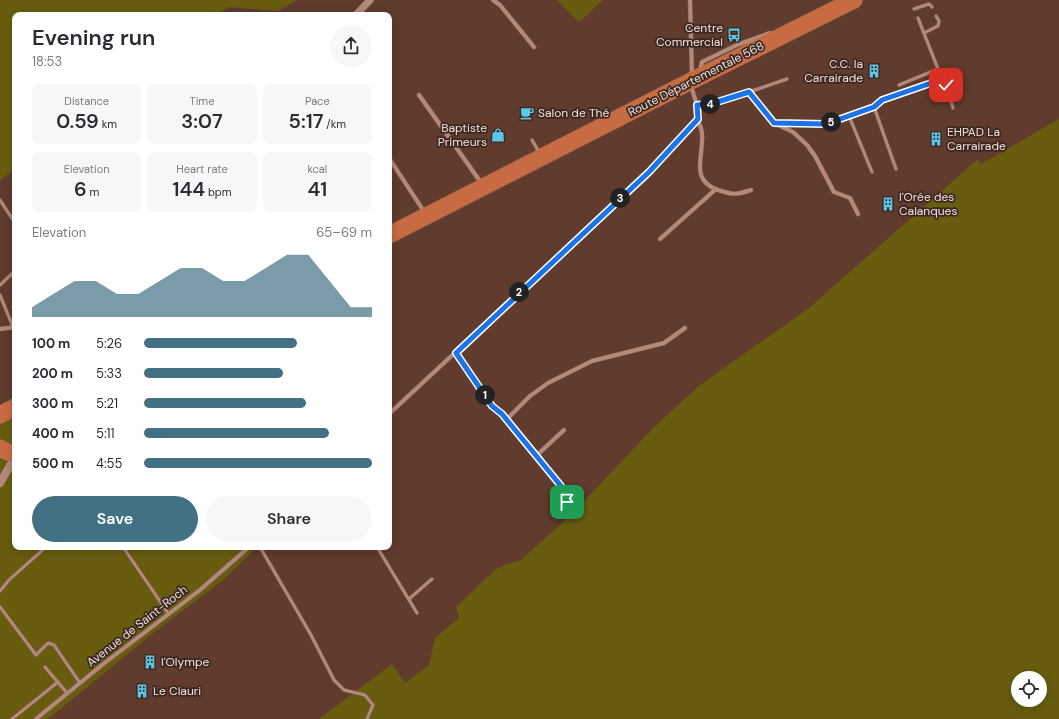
<!DOCTYPE html>
<meta charset="utf-8">
<style>
body{margin:0;font-family:"DM Sans",sans-serif;background:#f7f7f7;color:#2b2b33;height:100vh;display:flex;flex-direction:column;font-size:15px;white-space:nowrap}
*{box-sizing:border-box;margin:0}
p{font-size:13px;color:#7c7c81}
.icon{flex:none;width:22px;height:22px;fill:none;stroke:currentColor;stroke-width:2;stroke-linecap:round;stroke-linejoin:round}
.map{position:relative;flex:1;overflow:hidden}
.sheet{position:absolute;left:12px;top:12px;width:380px;height:538px;display:flex;flex-direction:column;background:#fff;border-radius:8px;box-shadow:0 2px 10px #0003}
.sheet>*{flex:none}
.fabs{position:absolute;left:1011px;top:671px;display:grid;gap:8px}
.fabs a{display:grid;place-items:center;width:36px;height:36px;border-radius:50%;background:#fff;box-shadow:0 2px 10px #0003;font-size:20px}
.pin{position:absolute;display:grid;place-items:center;width:34px;height:34px;color:#fff;margin:-17px;border-radius:8px;box-shadow:0 2px 6px #0006}
.km{position:absolute;width:20px;height:20px;margin:-10px;border-radius:50%;background:#222;color:#fff;font-size:11px;line-height:20px;text-align:center}
.round{display:grid;place-items:center;flex:none;width:42px;height:42px;border-radius:21px;background:#f7f7f7}
.headline{display:flex;align-items:center;justify-content:space-between;height:68px;padding:0 20px}
h1{font-size:22px;font-weight:600;line-height:30px}
.metrics{display:grid;grid-template-columns:repeat(3,1fr);gap:6px;height:68px;padding:4px 20px}
.metrics div{display:grid;align-content:center;border-radius:8px;background:#f7f7f7;text-align:center}
.metrics b{font-size:20px;font-weight:600}
.metrics small{font-size:11px;font-weight:400}
.metrics p{font-size:11px}
.chart{height:112px;padding:8px 20px}
.chart p{display:flex;justify-content:space-between}
.chart svg{width:100%;height:72px;margin-top:4px;fill:#427184;opacity:.7}
.cta{display:flex;gap:8px;margin-top:auto;padding:8px 20px}
.cta a{flex:1;height:46px;border-radius:24px;background:#427184;color:#fff;font-size:16px;font-weight:600;line-height:46px;text-align:center}
.cta a+a{background:#f7f7f7;color:#2b2b33}
ul{padding:0 20px;list-style:none;font-size:13px}
li{display:grid;grid-template-columns:64px 48px 1fr;align-items:center;height:30px}
li i{height:10px;border-radius:5px;background:#427184}
.map>svg:first-child{display:block}
</style>
<div class="map">
<svg width="1059" height="719" viewBox="0 0 1059 719">
<rect width="100%" height="100%" fill="#603b2e"/>
<g fill="#685d0f" fill-rule="evenodd">
<path d="M0,0H297L278,11L228,7L217,15H15V169L0,180Z"/>
<path d="M557,0H603L579,22Z"/>
<path d="M1059,119V719H319L392,664L405,683L429,665L435,638L459,618L456,607L496,569L522,559L570,516L653,428L700,385L809,308L978,159L981,164ZM1018,678H1040V700H1018Z"/>
<path d="M15,399V547H257L222,581L152,634L48,719H0V408Z"/>
</g>
<g fill="none" stroke-linecap="round" stroke-linejoin="round">
<g stroke="#76574c" stroke-width="4">
<g id="service">
<path d="M914,9L929,4L932,7"/>
<path d="M924,33L938,26L939,21L936,16"/>
<path d="M899,85L938,69L918,18"/>
<path d="M749,92L787,79"/>
<path d="M874,107L896,169"/>
<path d="M866,110L874,107L883,100L941,81L946,85L953,108"/>
<path d="M849,116L872,172"/>
<path d="M532,140L539,152"/>
<path d="M0,200L15,223"/>
<path d="M0,285L15,271"/>
<path d="M0,295L13,327"/>
<path d="M123,547L168,613"/>
<path d="M260,547L311,635L334,680L344,690L365,695L373,705L367,719"/>
<path d="M377,547L417,613"/>
<path d="M0,591L9,580L46,547"/>
<path d="M409,599L432,579"/>
<path d="M0,607L36,655L48,643L54,645L80,683"/>
<path d="M45,667L67,693"/>
<path d="M12,719L58,682"/>
</g>
</g>
<g stroke="#76574c" stroke-width="5">
<g id="minor">
<path d="M493,0L500,5L534,47"/>
<path d="M690,0L692,76"/>
<path d="M700,71L702,62L737,45L770,33"/>
<path d="M419,95L482,184"/>
<path d="M697,105L714,103L749,92L774,123L793,132L807,145L815,156L834,192L850,198L858,214"/>
<path d="M698,119C699,124 702,129 702,134C704,156 689,180 718,190C733,195 736,195 751,190"/>
<path d="M776,123L826,124L866,110"/>
<path d="M389,158L425,213"/>
<path d="M660,239L716,189"/>
<path d="M0,329L15,327"/>
<path d="M456,353L492,407L502,414L561,486L559,491L567,502"/>
<path d="M389,414L649,172L698,119L697,105L691,86"/>
<path d="M506,420L530,396L548,383L592,361L664,343L685,328"/>
<path d="M536,456L564,430"/>
<path d="M36,719L102,665L200,590L249,547"/>
</g>
</g>
<g stroke="#76574c" stroke-width="8">
<path id="tertiary" d="M356,15L370,0"/>
</g>
<g stroke="#76574c" stroke-width="9">
<path id="secondary" d="M0,483L15,457"/>
</g>
<g stroke="#76574c" stroke-width="18">
<g id="primary">
<path d="M389,235L691,81L854,0"/>
<path d="M0,415L15,407"/>
<path d="M0,448L10,453L15,452"/>
</g>
</g>
<use href="#service" stroke="#b48979" stroke-width="3"/>
<use href="#minor" stroke="#b48979" stroke-width="4"/>
<use href="#tertiary" stroke="#b48979" stroke-width="7"/>
<use href="#secondary" stroke="#b48979" stroke-width="8"/>
<use href="#primary" stroke="#c76b43" stroke-width="17"/>
</g>
<g fill="none" stroke-linecap="round" stroke-linejoin="round">
<g stroke="#fff" stroke-width="8">
<path id="route" d="M567,502L559,491L561,486L502,414L492,406L456,353L649,172L698,119L697,105L714,103L749,92L774,123L826,124L874,107L882,100L937,81H941L946,85"/>
</g>
<use href="#route" stroke="#1a73e8" stroke-width="5"/>
</g>
<defs>
<g id="bus-bare" transform="scale(1.08)"><path d="M-5-6H5V4H4V6H2V4H-2V6H-4V4H-5ZM-3.5-4V0h7V-4ZM-3.5 1.2v1.5H-2V1.2ZM2 1.2v1.5H3.5V1.2Z" fill="#5dc7e8" stroke="#392821" stroke-width="2.5" paint-order="stroke"/></g>
<g id="building-bare" transform="scale(1.08)"><path d="M-4-6H4V6H1V3H-1V6H-4ZM-2.5-4.3h1.7v1.8h-1.7ZM.8-4.3h1.7v1.8H.8ZM-2.5-1h1.7V.8h-1.7ZM.8-1h1.7V.8H.8Z" fill="#5dc7e8" stroke="#392821" stroke-width="2.5" paint-order="stroke"/></g>
<g id="cafe-bare" transform="scale(1.08)"><path d="M-5.5-4.5H6V0H3Q3 3.5 0 3.5H-2.5Q-5.5 3.5-5.5 0ZM3-3.2v2h1.7v-2ZM-6 4.5H4V6H-6Z" fill="#5dc7e8" stroke="#392821" stroke-width="2.5" paint-order="stroke"/></g>
<g id="shop-bare" transform="scale(1.08)"><path d="M-5-2.5h2.3a2.7 3.5 0 0 1 5.4 0H5L5.5 6h-11ZM-1.5-2.5h3a1.5 2.3 0 0 0-3 0Z" fill="#5dc7e8" stroke="#392821" stroke-width="2.5" paint-order="stroke"/></g>
</defs>
<g fill-rule="evenodd">
<use href="#bus-bare" x="734" y="35"/>
<use href="#building-bare" x="874" y="71"/>
<use href="#cafe-bare" x="527" y="113"/>
<use href="#shop-bare" x="498" y="135"/>
<use href="#building-bare" x="936" y="139"/>
<use href="#building-bare" x="888" y="204"/>
<use href="#building-bare" x="150" y="662"/>
<use href="#building-bare" x="142" y="691"/>
</g>
<g text-anchor="middle" stroke-width="3.5" stroke-linejoin="round" paint-order="stroke">
<g font-size="12" fill="#f8e0d8" stroke="#392821" text-anchor="start">
<text x="723" y="32" text-anchor="end">Centre<tspan x="723" dy="14">Commercial</tspan></text>
<text x="863" y="68" text-anchor="end">C.C. la<tspan x="863" dy="14">Carrairade</tspan></text>
<text x="538" y="117">Salon de Thé</text>
<text x="487" y="132" text-anchor="end">Baptiste<tspan x="487" dy="14">Primeurs</tspan></text>
<text x="947" y="136">EHPAD La<tspan x="947" dy="14">Carrairade</tspan></text>
<text x="899" y="201">l'Orée des<tspan x="899" dy="14">Calanques</tspan></text>
<text x="161" y="666">l'Olympe</text>
<text x="153" y="695">Le Clauri</text>
</g>
<g font-size="12" fill="#f8e0d8" stroke="#392821">
<text transform="translate(696 79) rotate(-27)" y="4">Route Départementale 568</text>
<text transform="translate(137 626) rotate(-38)" y="4">Avenue de Saint-Roch</text>
</g>
</g>
</svg>
<div class="fabs">
<a><svg class="icon" aria-label="locate" viewBox="0 0 24 24"><circle cx="12" cy="12" r="6"/><path d="M12 2v4M12 18v4M2 12h4M18 12h4"/></svg></a>
</div>
<div class="pin" style="left:567px;top:502px;background:#1e9e55"><svg class="icon" aria-label="arrive" viewBox="0 0 24 24"><path d="M6 21V4h12l-3 4 3 4H6"/></svg></div>
<div class="pin" style="left:946px;top:85px;background:#d93025"><svg class="icon" aria-label="check" viewBox="0 0 24 24"><path d="M5 12l5 5 9-10"/></svg></div>
<b class="km" style="left:485px;top:395px">1</b>
<b class="km" style="left:519px;top:292px">2</b>
<b class="km" style="left:620px;top:198px">3</b>
<b class="km" style="left:710px;top:104px">4</b>
<b class="km" style="left:831px;top:122px">5</b>
<section class="sheet">
<div class="headline"><div><h1>Evening run</h1><p>18:53</p></div><a class="round"><svg class="icon" aria-label="share" viewBox="0 0 24 24"><path d="M12 15V3M7 8l5-5 5 5M5 13v7h14v-7"/></svg></a></div>
<div class="metrics">
<div><p>Distance</p><b>0.59<small> km</small></b></div>
<div><p>Time</p><b>3:07</b></div>
<div><p>Pace</p><b>5:17<small> /km</small></b></div>
</div>
<div class="metrics">
<div><p>Elevation</p><b>6<small> m</small></b></div>
<div><p>Heart rate</p><b>144<small> bpm</small></b></div>
<div><p>kcal</p><b>41</b></div>
</div>
<div class="chart"><p><span>Elevation</span>65–69 m</p>
<svg viewBox="0 0 160 44" preserveAspectRatio="none"><path d="M0 44V38L10 30L20 22L30 22L40 30L50 30L60 22L70 14L80 14L90 22L100 22L110 14L120 6L130 6L140 22L150 38L160 38V44z"/></svg>
</div>
<ul>
<li><b>100 m</b>5:26<i style="width:67%"></i></li>
<li><b>200 m</b>5:33<i style="width:61%"></i></li>
<li><b>300 m</b>5:21<i style="width:71%"></i></li>
<li><b>400 m</b>5:11<i style="width:81%"></i></li>
<li><b>500 m</b>4:55<i style="width:100%"></i></li>
</ul>
<div class="cta"><a>Save</a><a>Share</a></div>
</section>
</div>
